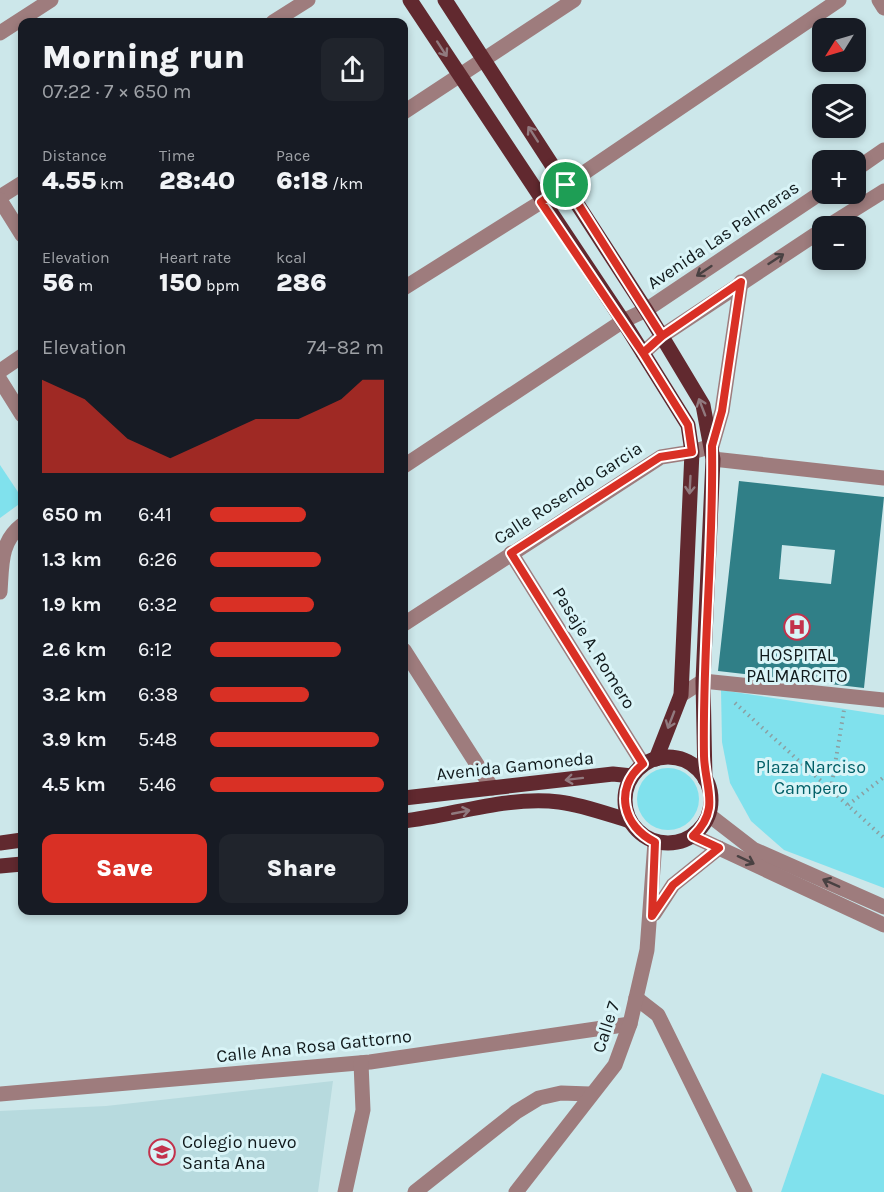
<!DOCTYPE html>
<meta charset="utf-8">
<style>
body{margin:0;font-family:Karla,sans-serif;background:#20242c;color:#f1f3f6;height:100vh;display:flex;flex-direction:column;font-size:22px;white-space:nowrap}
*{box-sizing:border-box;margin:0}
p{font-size:20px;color:#9ea1a6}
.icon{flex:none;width:33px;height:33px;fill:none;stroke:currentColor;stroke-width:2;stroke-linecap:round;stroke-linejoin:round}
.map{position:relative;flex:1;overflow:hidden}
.sheet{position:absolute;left:18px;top:18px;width:390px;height:897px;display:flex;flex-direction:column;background:#171b24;border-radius:12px;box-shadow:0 3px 9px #0003}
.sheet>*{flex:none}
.needle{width:39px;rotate:233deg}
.buttons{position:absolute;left:812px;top:18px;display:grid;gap:12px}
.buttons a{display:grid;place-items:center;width:54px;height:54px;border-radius:12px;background:#171b24;box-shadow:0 3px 9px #0003;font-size:30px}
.pin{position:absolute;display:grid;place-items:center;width:51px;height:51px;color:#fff;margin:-26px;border:3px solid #fff;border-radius:50%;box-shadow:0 2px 6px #0007}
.round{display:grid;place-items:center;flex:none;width:63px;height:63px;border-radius:12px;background:#20242c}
.head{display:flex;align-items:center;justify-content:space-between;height:102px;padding:0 24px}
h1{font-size:33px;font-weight:800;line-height:45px}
.figures{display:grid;grid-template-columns:repeat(3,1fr);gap:9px;height:102px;padding:6px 24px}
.figures div{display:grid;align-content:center}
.figures b{font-size:26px;font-weight:800}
.figures small{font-size:16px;font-weight:400}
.figures p{font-size:16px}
.chart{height:168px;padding:12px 24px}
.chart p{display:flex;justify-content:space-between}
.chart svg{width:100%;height:108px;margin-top:6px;fill:#d93025;opacity:.7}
.action{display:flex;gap:12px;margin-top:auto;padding:12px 24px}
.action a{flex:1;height:69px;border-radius:12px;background:#d93025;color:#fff;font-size:24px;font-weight:800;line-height:69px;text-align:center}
.action a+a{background:#20242c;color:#f1f3f6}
ul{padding:0 24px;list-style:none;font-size:20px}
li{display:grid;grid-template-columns:96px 72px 1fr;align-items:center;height:45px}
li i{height:15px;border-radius:8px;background:#d93025}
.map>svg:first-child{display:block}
</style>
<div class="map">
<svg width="884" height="1192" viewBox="0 0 884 1192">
<rect width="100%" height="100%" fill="#cce7ea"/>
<path fill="#b7dade" d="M333,1081L318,1192H0V1111L106,1106Z"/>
<g fill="#80e1ed">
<path d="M0,465L22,498V502L0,518Z"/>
<path d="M721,690L884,715V888L784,850L751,821L730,783L722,742Z"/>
<circle cx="668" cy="799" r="31"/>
<path d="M822,1073L884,1095V1192H781Z"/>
</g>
<path fill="#307f87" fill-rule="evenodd" d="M739,481L884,497L864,688L718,671ZM782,545L835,550L831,584L779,579Z"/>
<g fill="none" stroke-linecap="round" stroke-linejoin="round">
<g stroke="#8b9fa2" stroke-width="4" stroke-dasharray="1.5 4.5" stroke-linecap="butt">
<path d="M735,703L884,838"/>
<path d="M831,789L844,710"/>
<path d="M848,805L884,777"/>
</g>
<g stroke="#9e7c7d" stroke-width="15">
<path d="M879,0L884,8"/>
<path d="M273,22L308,0"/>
<path d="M0,33L51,0"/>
<path d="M404,112L574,0"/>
<path d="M0,197L22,183"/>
<path d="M0,200L22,235"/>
<path d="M404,288L541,202L839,0"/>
<path d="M0,371L22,356"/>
<path d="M0,380L22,415"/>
<path d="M713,459L884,478"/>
<path d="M404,466L623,321L646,310"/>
<path d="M511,553L643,764"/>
<path d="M0,592C2,564 0,542 22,525"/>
<path d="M404,624L661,457L692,452"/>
<path d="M404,650L492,788"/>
<path d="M681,695L703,681L884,700"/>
<path d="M654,914L673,885L719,848"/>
<path d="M636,998L658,1015L745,1192"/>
<path d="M0,1094L370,1062L630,1024"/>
<path d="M345,1192L363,1110L361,1063"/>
<path d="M415,1192L516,1112L539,1098L561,1093L590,1094"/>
<path d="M516,1192L615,1065L630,1024L647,950L655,842"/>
</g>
<g stroke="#9e7c7d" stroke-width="15">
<path d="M855,170L884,150"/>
<path d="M828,226L884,191"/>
<path d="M646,310L822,192"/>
<path d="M643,353L662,336L822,230"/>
<path d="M692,452L712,446L722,411L741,282"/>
<path d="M709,815L753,849L884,907"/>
<path d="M693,836L884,925"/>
</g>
<g stroke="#61292f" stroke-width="15">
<path d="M410,0L623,321L688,425L692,452L681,695L656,759"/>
<path d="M445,0L646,310L703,405L713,459L703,681L705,779"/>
<circle cx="668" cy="800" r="43"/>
<path d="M404,798L613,774L632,776"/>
<path d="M404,821C455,815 507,796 559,802C583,805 607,814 630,821"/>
<path d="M0,843L22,840"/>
<path d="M0,866L22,864"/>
</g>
</g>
<defs><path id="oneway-shaft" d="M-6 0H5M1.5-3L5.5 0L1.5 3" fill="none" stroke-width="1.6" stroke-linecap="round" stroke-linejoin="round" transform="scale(1.5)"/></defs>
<g stroke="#917a7f">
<use href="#oneway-shaft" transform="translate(442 49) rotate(57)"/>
<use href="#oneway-shaft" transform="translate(533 134) rotate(-123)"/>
<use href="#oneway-shaft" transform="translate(702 407) rotate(-111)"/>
<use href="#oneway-shaft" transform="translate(690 485) rotate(93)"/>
<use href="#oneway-shaft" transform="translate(671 720) rotate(111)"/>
<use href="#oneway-shaft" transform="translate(574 779) rotate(173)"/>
<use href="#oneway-shaft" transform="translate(461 812) rotate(-11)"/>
</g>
<g stroke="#494142">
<use href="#oneway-shaft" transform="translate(776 259) rotate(-33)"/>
<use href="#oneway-shaft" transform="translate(704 271) rotate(146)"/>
<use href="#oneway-shaft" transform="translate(746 860) rotate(25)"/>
<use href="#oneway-shaft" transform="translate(831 883) rotate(-156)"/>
</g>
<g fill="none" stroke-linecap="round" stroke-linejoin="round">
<g stroke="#fff" stroke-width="12">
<path id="route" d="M566,185L662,336L643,353L688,425L692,452L660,457L511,553L643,764C613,788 623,827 655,842L652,916L673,885L719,848L693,836C721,809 705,788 704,756C702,652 714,549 712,446L722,411L741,282L662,336L643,353L541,202L566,185"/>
</g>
<use href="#route" stroke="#d93025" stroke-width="8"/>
</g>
<defs>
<g id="hospital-ring" transform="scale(1.35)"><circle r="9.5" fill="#d9f4f7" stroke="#c3324c" stroke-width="1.5"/><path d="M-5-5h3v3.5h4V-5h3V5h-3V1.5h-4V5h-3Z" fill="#c3324c"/></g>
<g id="school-ring" transform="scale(1.35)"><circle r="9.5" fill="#d9f4f7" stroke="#c3324c" stroke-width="1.5"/><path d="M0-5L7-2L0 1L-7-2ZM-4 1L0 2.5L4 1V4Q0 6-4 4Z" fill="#c3324c"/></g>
</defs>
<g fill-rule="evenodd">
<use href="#hospital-ring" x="797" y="627"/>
<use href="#school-ring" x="162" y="1152"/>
</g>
<g text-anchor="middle" stroke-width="6" stroke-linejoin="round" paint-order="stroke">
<g font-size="18" fill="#10191b" stroke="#d9f4f7">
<text transform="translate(723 235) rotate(-34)" y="6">Avenida Las Palmeras</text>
<text transform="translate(568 493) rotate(-33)" y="6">Calle Rosendo Garcia</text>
<text transform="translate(594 648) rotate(58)" y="6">Pasaje A. Romero</text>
<text transform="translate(515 766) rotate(-6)" y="6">Avenida Gamoneda</text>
<text transform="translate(606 1027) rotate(-72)" y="6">Calle 7</text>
<text transform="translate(314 1046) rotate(-6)" y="6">Calle Ana Rosa Gattorno</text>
</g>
<g font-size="18" fill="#10191b" stroke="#d9f4f7">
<text x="797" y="661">HOSPITAL<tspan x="797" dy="21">PALMARCITO</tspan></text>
<text x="182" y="1148" text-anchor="start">Colegio nuevo<tspan x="182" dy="21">Santa Ana</tspan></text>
</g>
<g font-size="18" fill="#015f67" stroke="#d9f4f7">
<text x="811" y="773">Plaza Narciso<tspan x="811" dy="21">Campero</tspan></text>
</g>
</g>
</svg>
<div class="buttons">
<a><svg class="needle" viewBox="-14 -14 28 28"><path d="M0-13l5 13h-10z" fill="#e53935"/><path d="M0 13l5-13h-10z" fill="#9ea1a6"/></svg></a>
<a><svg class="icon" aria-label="layers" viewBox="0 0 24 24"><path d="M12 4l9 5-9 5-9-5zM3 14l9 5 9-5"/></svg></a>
<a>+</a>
<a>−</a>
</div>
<div class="pin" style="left:566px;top:185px;background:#1e9e55"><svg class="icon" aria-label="arrive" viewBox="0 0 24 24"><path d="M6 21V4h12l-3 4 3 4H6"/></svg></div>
<section class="sheet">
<div class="head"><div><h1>Morning run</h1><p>07:22 · 7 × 650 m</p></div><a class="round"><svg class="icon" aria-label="share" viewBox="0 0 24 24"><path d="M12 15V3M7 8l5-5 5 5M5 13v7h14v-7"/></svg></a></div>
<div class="figures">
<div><p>Distance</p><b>4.55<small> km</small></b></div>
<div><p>Time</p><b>28:40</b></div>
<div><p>Pace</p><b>6:18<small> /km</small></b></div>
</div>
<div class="figures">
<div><p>Elevation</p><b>56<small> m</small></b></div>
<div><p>Heart rate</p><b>150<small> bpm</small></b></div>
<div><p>kcal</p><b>286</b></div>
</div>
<div class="chart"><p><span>Elevation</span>74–82 m</p>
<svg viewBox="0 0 160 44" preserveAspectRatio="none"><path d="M0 44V6L10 10L20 14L30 22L40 30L50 34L60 38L70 34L80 30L90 26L100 22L110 22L120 22L130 18L140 14L150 6L160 6V44z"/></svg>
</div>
<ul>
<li><b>650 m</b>6:41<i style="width:55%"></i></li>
<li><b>1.3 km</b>6:26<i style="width:64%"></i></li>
<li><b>1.9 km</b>6:32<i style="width:60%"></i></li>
<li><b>2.6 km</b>6:12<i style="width:75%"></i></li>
<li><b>3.2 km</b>6:38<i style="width:57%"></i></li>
<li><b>3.9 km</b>5:48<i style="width:97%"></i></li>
<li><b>4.5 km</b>5:46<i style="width:100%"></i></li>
</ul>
<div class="action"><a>Save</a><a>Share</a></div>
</section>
</div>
